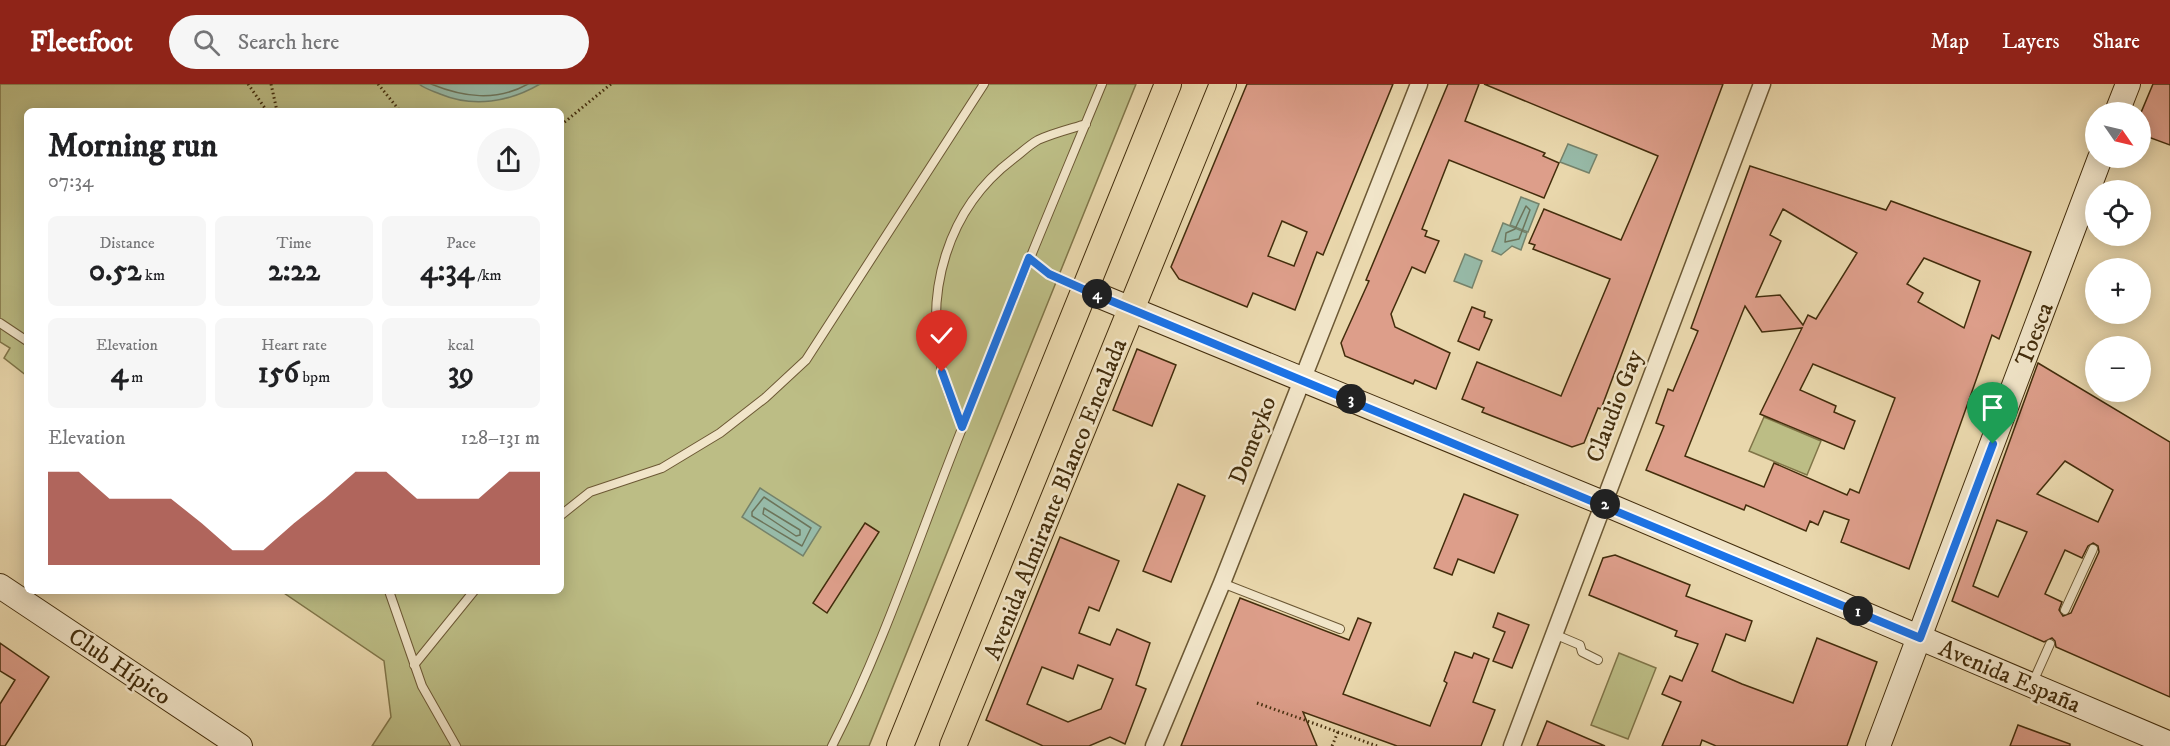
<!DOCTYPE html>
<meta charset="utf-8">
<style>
body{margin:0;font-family:"IM FELL DW Pica",serif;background:#f6f6f6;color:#202124;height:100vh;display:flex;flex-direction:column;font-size:22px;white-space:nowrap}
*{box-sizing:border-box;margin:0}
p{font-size:20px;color:#757577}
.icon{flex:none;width:33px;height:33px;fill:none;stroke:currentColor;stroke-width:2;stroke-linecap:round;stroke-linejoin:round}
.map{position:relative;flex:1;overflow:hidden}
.sheet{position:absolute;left:24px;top:24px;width:540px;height:486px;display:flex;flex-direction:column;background:#fff;border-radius:9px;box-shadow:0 3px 15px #0003}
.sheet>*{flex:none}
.needle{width:39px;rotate:124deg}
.tools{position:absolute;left:2085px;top:18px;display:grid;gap:12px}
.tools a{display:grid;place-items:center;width:66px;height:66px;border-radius:50%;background:#fff;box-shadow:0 3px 15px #0003;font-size:30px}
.pin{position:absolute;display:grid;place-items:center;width:51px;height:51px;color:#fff;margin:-62px -26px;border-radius:50% 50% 50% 0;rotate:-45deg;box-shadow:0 0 6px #0007}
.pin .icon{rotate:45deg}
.km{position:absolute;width:30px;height:30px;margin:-15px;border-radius:50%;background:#222;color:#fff;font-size:16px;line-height:30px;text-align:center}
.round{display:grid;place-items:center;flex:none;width:63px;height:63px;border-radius:32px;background:#f6f6f6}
.summary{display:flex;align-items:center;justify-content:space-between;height:102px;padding:0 24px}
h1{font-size:33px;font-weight:700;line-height:45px}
.stats{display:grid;grid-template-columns:repeat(3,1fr);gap:9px;height:102px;padding:6px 24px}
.stats div{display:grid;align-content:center;border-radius:9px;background:#f6f6f6;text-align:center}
.stats b{font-size:30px;font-weight:700}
.stats small{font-size:16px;font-weight:400}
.stats p{font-size:16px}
.chart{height:168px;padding:12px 24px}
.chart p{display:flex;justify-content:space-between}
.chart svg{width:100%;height:108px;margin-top:6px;fill:#8f2418;opacity:.7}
header{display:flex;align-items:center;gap:36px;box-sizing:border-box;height:84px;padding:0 30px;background:#8f2418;color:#fff}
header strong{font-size:28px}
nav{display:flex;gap:33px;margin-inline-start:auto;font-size:21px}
.search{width:420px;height:54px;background:#f6f6f6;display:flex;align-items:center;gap:15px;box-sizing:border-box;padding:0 21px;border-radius:33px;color:#757577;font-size:22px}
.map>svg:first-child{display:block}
</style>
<header>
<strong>Fleetfoot</strong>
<div class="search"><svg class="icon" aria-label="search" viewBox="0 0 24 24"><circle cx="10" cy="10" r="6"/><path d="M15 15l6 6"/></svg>Search here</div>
<nav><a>Map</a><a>Layers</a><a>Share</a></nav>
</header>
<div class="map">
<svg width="2170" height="662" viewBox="0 0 2170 662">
<rect width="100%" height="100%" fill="#e9d7ac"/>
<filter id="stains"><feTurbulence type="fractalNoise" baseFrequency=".00333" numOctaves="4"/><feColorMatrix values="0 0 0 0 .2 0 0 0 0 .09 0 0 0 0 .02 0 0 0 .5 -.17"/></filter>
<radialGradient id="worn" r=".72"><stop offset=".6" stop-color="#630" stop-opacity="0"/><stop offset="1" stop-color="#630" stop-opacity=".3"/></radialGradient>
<g fill="#bcbd85" stroke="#807548" stroke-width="1.5">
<path d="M0,0H1136L869,662H372L391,633L384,577L281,507H561V27H27V292L4,274L10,264L0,258Z"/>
<path d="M1764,333L1821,357L1807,391L1749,367Z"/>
<path d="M1619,569L1656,584L1628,655L1591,641Z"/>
</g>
<g fill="#97baa8" stroke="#75826a" stroke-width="1.5">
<path d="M419,0H540C509,18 474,24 440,10C433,7 425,5 419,0Z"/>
<path d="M1568,60L1597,71L1589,89L1560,78Z"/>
<path d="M1521,113L1539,120L1528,148L1510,141Z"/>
<path d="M1503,139L1527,149L1521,166L1512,162L1501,171L1492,167Z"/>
<path d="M1465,170L1482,177L1472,204L1454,197Z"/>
<path d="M760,404L821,443L803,472L742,433Z"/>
</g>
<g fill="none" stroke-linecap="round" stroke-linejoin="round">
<g stroke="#6d745a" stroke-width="1.5">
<path d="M431,0C463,13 496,18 528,0"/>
<path d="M1526,122L1530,126L1519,155L1505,158L1506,149L1515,145Z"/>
<path d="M764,413L811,444L802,462L752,432V428Z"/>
<path d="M764,424L800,446V451L796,452L763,430Z"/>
</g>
</g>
<g fill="#dd9e8a" stroke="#432d0c" stroke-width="1.5" fill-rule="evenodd">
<path d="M1247,0H1393L1323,171L1317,168L1295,226L1253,209L1247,223L1179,195L1171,183ZM1282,137L1307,148L1294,182L1268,172Z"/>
<path d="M1448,0H1479L1465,37L1545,69L1543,72L1559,79L1544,114L1449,76L1422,145L1427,147L1425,152L1439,157L1425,189L1412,183L1391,230L1395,243L1450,269L1436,305L1415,296L1413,300L1345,272L1341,259L1369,197L1366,196Z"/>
<path d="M1484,0H1723L1601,325L1598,324L1584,359L1572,363L1482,328L1484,324L1462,315L1477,278L1561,312L1610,195L1533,165L1535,161L1529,159L1544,125L1621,156L1658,72Z"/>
<path d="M2153,0H2170V61L2140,50V31Z"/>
<path d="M1750,82L1886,126L1891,117L2031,168L1999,255L1992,251L1909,485L1841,458L1849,436L1824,427L1818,441L1810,437L1806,447L1746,421L1744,426L1646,386L1664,342L1656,339L1668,305L1673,307L1698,247L1691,244ZM1783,125L1857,169L1816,235L1808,231L1803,241L1780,211L1756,213L1781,157L1770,151ZM1924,174L1980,197L1964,244L1918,218L1923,209L1907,200ZM1745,222L1762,248L1802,244L1760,330L1844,365L1855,337L1834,328L1836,322L1800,306L1813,280L1895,314L1859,409L1850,405L1847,411L1774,379L1764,403L1685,372Z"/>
<path d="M1472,223L1485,228L1484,233L1492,236L1479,266L1458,257Z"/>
<path d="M1137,265L1176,281L1152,342L1113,326Z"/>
<path d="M2038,279L2170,358V613L2056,563L2055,557L2052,554L2044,558L1952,517ZM2065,377L2113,406L2098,438L2037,410ZM1997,436L2027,448L1998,513L1973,502ZM2093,459L2098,462L2099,468L2071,529L2063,532L2059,526L2062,518L2045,510L2065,466L2082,474L2088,462Z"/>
<path d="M1178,400L1205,412L1171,498L1143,487Z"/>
<path d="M1464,410L1518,431L1494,489L1458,475L1452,491L1434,484Z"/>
<path d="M865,439L879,448L827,529L813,519Z"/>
<path d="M1060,453L1119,477L1099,527L1089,523L1079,549L1110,561L1117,545L1150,559L1136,601L1146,605L1125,660L1110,653L1089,662H1043L986,636ZM1078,581L1113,595L1101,625L1068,638L1027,620L1042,583L1073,595Z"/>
<path d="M1615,471L1690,501L1686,512L1752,537L1745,557L1726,550L1712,587L1742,600L1793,619L1817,554L1877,578L1847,662H1716L1702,656L1700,662H1662L1681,618L1662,610L1670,592L1682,597L1698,560L1675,552L1677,547L1589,511L1603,474Z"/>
<path d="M1240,514L1349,556L1358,534L1371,539L1343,610L1430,642L1447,599L1444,597L1455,568L1472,574L1474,569L1489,575L1473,618L1495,626L1481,662H1397L1303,628L1317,662H1181Z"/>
<path d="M1498,529L1529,541L1512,584L1493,577L1505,548L1493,543Z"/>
<path d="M0,559L49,593L5,662H0V620L15,596L0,587Z"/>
<path d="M1547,637L1605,662H1537Z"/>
<path d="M2018,641L2070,660V662H2010Z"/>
</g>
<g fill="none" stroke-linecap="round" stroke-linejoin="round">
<g stroke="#6c5834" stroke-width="10">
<g id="lane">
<path d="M1029,174L1049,190L1082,204"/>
<path d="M0,239L27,257"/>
<path d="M962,343C955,325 946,306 942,287C924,208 947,125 1013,75C1021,69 1029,61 1038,56C1053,49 1070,45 1086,40"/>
<path d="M561,431L590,408L662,384L720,349L765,314L806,276L984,0"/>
<path d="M1222,499L1340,545"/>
<path d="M389,507L422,602L456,662"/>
<path d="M2065,526L2093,465"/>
<path d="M1554,550L1580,561L1582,568L1598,576"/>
<path d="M414,581L474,507"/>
<path d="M2033,598L2050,560"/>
<path d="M832,662C885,559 920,449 963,342C1007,227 1055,114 1102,0"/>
</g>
</g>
<g stroke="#6c5834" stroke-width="19">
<g id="street">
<path d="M1154,662L1222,499L1419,0"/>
<path d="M1512,662L1762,0"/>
</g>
</g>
<g stroke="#432d0c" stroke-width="26">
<g id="secondary">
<path d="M2117,28L2128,0"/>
<path d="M1085,206L1603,419L2170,660"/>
<path d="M0,502L240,662"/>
<path d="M1878,662L2100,74"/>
</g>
</g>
<g stroke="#432d0c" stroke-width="28">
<g id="primary">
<path d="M900,662L1168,0"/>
<path d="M953,662L1223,0"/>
</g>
</g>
<g stroke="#432d0c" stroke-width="3" stroke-dasharray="1.5 3" stroke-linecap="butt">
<path d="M248,0L267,27"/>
<path d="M271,0L277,27"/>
<path d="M378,0L400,27"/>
<path d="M561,41L611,0"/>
<path d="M1257,619L1377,662"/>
<path d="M1332,662L1338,648"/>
</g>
<use href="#lane" stroke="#f1e5c9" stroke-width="8"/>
<use href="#street" stroke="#f1e5c9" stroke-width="16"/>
<use href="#secondary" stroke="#f1e5c9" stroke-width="24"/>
<use href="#primary" stroke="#e9d7ac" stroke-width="26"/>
</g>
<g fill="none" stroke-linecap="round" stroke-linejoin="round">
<g stroke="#fff" stroke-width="12">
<path id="route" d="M942,288L962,343L1029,174L1049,190L1085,206L1920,554L1993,360"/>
</g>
<use href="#route" stroke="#1a73e8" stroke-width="8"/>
</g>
<g text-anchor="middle" stroke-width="5" stroke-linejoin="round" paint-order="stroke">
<g font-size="24" fill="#432d0c" stroke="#f1e5c9">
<text transform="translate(2034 250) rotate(-69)" y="8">Toesca</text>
<text transform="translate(1614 322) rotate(-69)" y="8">Claudio Gay</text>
<text transform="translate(1252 356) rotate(-69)" y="8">Domeyko</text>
<text transform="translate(1055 415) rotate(-68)" y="8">Avenida Almirante Blanco Encalada</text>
<text transform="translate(120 582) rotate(34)" y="8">Club Hípico</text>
<text transform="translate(2010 592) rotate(23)" y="8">Avenida España</text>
</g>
</g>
<rect width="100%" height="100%" filter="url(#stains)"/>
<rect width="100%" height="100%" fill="url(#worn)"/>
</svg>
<div class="tools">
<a><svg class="needle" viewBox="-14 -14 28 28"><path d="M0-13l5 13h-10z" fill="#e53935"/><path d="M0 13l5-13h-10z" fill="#757577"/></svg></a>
<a><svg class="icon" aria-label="locate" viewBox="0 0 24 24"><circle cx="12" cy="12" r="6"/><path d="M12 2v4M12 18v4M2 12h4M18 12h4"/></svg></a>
<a>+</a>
<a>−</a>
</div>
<div class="pin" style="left:1993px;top:360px;background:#1e9e55"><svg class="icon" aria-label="arrive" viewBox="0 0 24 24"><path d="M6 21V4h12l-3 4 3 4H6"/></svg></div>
<div class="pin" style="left:942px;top:288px;background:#d93025"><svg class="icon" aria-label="check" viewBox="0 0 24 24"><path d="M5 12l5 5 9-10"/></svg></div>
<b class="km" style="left:1858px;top:527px">1</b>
<b class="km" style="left:1605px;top:420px">2</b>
<b class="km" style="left:1351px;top:315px">3</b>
<b class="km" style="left:1097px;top:210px">4</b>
<section class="sheet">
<div class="summary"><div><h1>Morning run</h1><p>07:34</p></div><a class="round"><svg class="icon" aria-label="share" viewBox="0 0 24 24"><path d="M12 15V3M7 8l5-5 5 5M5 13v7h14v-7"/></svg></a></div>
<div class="stats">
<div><p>Distance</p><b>0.52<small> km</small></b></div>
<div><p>Time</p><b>2:22</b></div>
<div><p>Pace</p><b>4:34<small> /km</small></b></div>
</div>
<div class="stats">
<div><p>Elevation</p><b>4<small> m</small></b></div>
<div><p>Heart rate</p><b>156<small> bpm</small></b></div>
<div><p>kcal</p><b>39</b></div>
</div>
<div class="chart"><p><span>Elevation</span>128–131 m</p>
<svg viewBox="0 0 160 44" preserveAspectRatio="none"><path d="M0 44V6L10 6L20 17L30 17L40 17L50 27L60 38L70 38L80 27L90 17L100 6L110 6L120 17L130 17L140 17L150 6L160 6V44z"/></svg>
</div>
</section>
</div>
